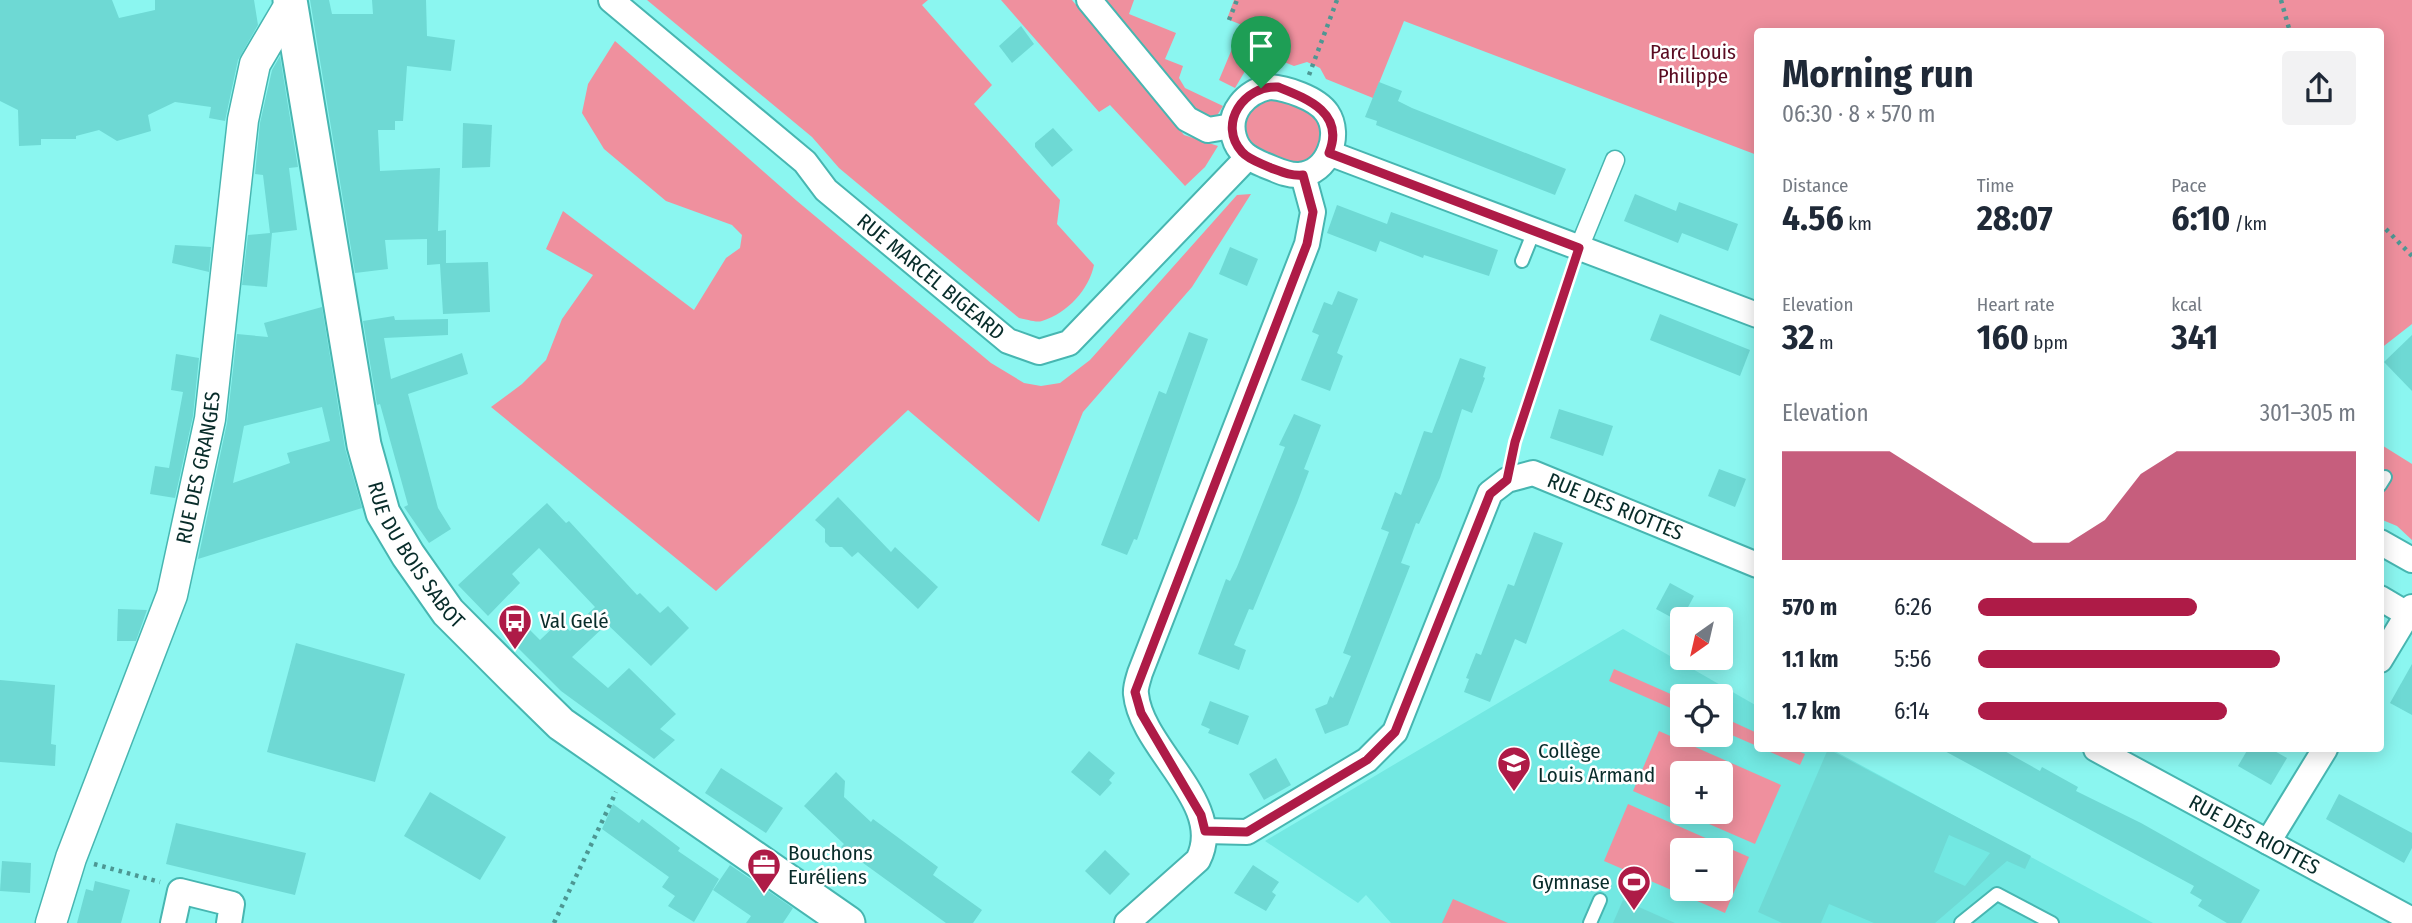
<!DOCTYPE html>
<meta charset="utf-8">
<style>
body{margin:0;font-family:"Fira Sans Condensed",sans-serif;background:#f2f2f3;color:#1f2937;height:100vh;display:flex;flex-direction:column;font-size:26px;white-space:nowrap}
*{box-sizing:border-box;margin:0}
p{font-size:23px;color:#747a83}
.icon{flex:none;width:38px;height:38px;fill:none;stroke:currentColor;stroke-width:2;stroke-linecap:round;stroke-linejoin:round}
.map{position:relative;flex:1;overflow:hidden}
.panel{position:absolute;left:1754px;top:28px;width:630px;height:724px;display:flex;flex-direction:column;background:#fff;border-radius:7px;box-shadow:0 4px 18px #0003}
.panel>*{flex:none}
.needle{width:46px;rotate:214deg}
.fabs{position:absolute;left:1670px;top:607px;display:grid;gap:14px}
.fabs a{display:grid;place-items:center;width:63px;height:63px;border-radius:7px;background:#fff;box-shadow:0 4px 18px #0003;font-size:35px}
.pin{position:absolute;display:grid;place-items:center;width:60px;height:60px;color:#fff;margin:-72px -30px;border-radius:50% 50% 50% 0;rotate:-45deg;box-shadow:0 0 7px #0007}
.pin .icon{rotate:45deg}
.round{display:grid;place-items:center;flex:none;width:74px;height:74px;border-radius:7px;background:#f2f2f3}
.overview{display:flex;align-items:center;justify-content:space-between;height:119px;padding:0 28px}
h1{font-size:38px;font-weight:700;line-height:52px}
.metrics{display:grid;grid-template-columns:repeat(3,1fr);gap:10px;height:119px;padding:7px 28px}
.metrics div{display:grid;align-content:center}
.metrics b{font-size:35px;font-weight:700}
.metrics small{font-size:19px;font-weight:400}
.metrics p{font-size:19px}
.chart{height:196px;padding:14px 28px}
.chart p{display:flex;justify-content:space-between}
.chart svg{width:100%;height:126px;margin-top:7px;fill:#ae1b47;opacity:.7}
ul{padding:0 28px;list-style:none;font-size:23px}
li{display:grid;grid-template-columns:112px 84px 1fr;align-items:center;height:52px}
li i{height:18px;border-radius:9px;background:#ae1b47}
.map>svg:first-child{display:block}
</style>
<div class="map">
<svg width="2412" height="923" viewBox="0 0 2412 923">
<rect width="100%" height="100%" fill="#8bf6f0"/>
<path fill="#72e8e2" fill-rule="evenodd" d="M1623,629L1757,706V749H1831L2153,923H1391L1366,895L1358,903L1265,841ZM1682,696H1720V735H1682ZM1682,774H1720V812H1682ZM1682,850H1720V889H1682Z"/>
<g fill="#ef909e" fill-rule="evenodd">
<path d="M647,0H928L922,5L992,85L974,104L1060,200L1057,224L1094,265C1089,289 1068,313 1042,321C1036,323 1026,319 1019,318L839,168L812,137Z"/>
<path d="M1001,0H1072L1184,135L1218,146L1205,167L1185,186L1110,105L1099,112Z"/>
<path d="M1096,0H1134L1129,14L1176,33L1165,59L1183,66L1179,78L1185,88L1223,106L1213,122L1202,120Z"/>
<path d="M1234,0H2412V324L2380,349V32H1757V155L1404,21L1373,98L1326,79L1320,68L1307,62L1294,66L1257,51L1235,88L1219,80L1242,25L1227,19Z"/>
<path d="M615,41L797,201L991,363L1024,383L1041,386L1060,383L1090,360L1237,195L1251,194L1192,287L1083,412L1039,522L908,410L716,591L491,407L522,384L546,360L562,319L593,275L546,249L563,211L694,310L726,258L740,248L742,235L732,225L666,201L604,149L582,113L588,84Z"/>
<path d="M1276,97C1306,109 1316,107 1324,140L1311,161L1295,165L1258,152L1245,139L1243,121L1250,106Z"/>
<path d="M2380,444L2412,464V540L2397,526L2380,519Z"/>
<path d="M1614,669L1682,699V713L1609,681Z"/>
<path d="M1720,716L1757,733V746L1720,730Z"/>
<path d="M1659,731L1781,785L1755,844L1633,791ZM1682,774H1720V812H1682Z"/>
<path d="M1763,749H1793L1805,754L1800,765Z"/>
<path d="M1628,804L1749,857L1725,913L1604,861ZM1682,850H1720V889H1682Z"/>
<path d="M1453,899L1508,923H1442Z"/>
</g>
<g fill="#6ed9d4" fill-rule="evenodd">
<path d="M0,0H112L119,18L155,10V0H254L258,25L238,60L225,121L209,118L211,107L175,102L148,115L151,131L117,141L99,130L76,136V139H41V145L19,146L18,110L0,101Z"/>
<path d="M310,0H329L332,14H373L372,0H426L427,36L455,40L451,71L407,66L403,121H395V130H378L380,171L440,168L438,231L446,230V263L488,262L490,312L443,314L440,264L427,265V239L385,240L388,269L355,273Z"/>
<path d="M1021,26L1034,44L1012,63L999,46Z"/>
<path d="M280,56L298,167L289,168L297,230L272,233L267,287L242,285L248,235L270,233L263,175L255,174L260,123L272,70Z"/>
<path d="M1379,82L1402,91L1398,101L1412,108L1566,169L1555,195L1376,125L1377,121L1365,117Z"/>
<path d="M463,123L492,125L490,167L462,168Z"/>
<path d="M1053,128L1073,150L1052,167L1035,147V143Z"/>
<path d="M1635,194L1676,211L1679,202L1738,224L1728,251L1682,233L1678,243L1624,221Z"/>
<path d="M1337,205L1387,224L1391,212L1498,250L1489,276L1424,255L1423,258L1380,241L1376,252L1327,233Z"/>
<path d="M175,245L211,247L209,272L172,263Z"/>
<path d="M1230,247L1258,259L1247,286L1219,274Z"/>
<path d="M1338,291L1358,299L1337,353L1343,356L1330,391L1301,380L1319,335L1312,332L1324,302L1332,305Z"/>
<path d="M322,307L345,448L362,508L198,559L227,423L237,334L268,337L264,323ZM322,407L330,441L287,453L290,463L233,483L244,426Z"/>
<path d="M1660,314L1750,350L1740,376L1650,340Z"/>
<path d="M394,316L395,320L448,319V335L384,338L391,379L462,353L468,374L408,394L438,508L451,529L429,543L404,507L408,505L380,404L377,405L363,321Z"/>
<path d="M1189,332L1208,339L1137,540L1134,539L1127,555L1101,545L1159,391L1166,394Z"/>
<path d="M2412,335V391L2384,362Z"/>
<path d="M176,354L199,358L193,416L175,498L150,494L155,466L169,468L183,392L171,390Z"/>
<path d="M1460,358L1486,367L1483,377L1485,378L1472,413L1462,409L1440,478L1419,524L1416,523L1401,563L1410,566L1348,725L1325,734L1315,709L1327,704L1330,696L1333,698L1351,656L1343,653L1389,532L1381,529L1395,492L1401,495L1424,431L1432,433Z"/>
<path d="M1559,409L1613,426L1603,456L1550,438Z"/>
<path d="M1294,414L1321,425L1304,469L1309,471L1297,503L1253,610L1249,609L1234,645L1246,650L1239,670L1198,654L1226,579L1230,581L1237,567L1285,447L1279,445Z"/>
<path d="M1719,469L1746,479L1735,507L1708,496Z"/>
<path d="M838,497L891,552L895,547L938,587L918,609L858,552L852,557L842,547H830L825,542V529L815,520Z"/>
<path d="M547,503L566,523L569,521L637,595L640,593L660,613L668,606L689,628L651,666L607,624L572,657L608,688L629,668L676,714L660,729L675,740L654,759L561,691L513,643L528,628L540,640L560,621L570,631L595,607L539,548L512,574L520,583L488,616L458,585Z"/>
<path d="M1534,532L1563,543L1526,644L1515,639L1490,702L1464,692L1469,679L1466,678L1476,653L1481,655L1508,584L1514,586Z"/>
<path d="M1670,583L1694,596L1680,622L1656,609Z"/>
<path d="M118,609L147,610L136,641H117Z"/>
<path d="M296,643L405,674L375,782L267,752Z"/>
<path d="M2412,664V715L2390,703Z"/>
<path d="M0,680L55,685L51,744L56,745L55,766L0,762Z"/>
<path d="M1210,701L1249,716L1238,745L1208,733L1210,729L1201,725Z"/>
<path d="M1828,749L2031,856L2025,869L2007,861L1935,923H1874L1829,904L1821,923H1782L1758,912ZM1949,835L1990,853L1965,886L1934,872Z"/>
<path d="M1941,749H2001L2040,771L2042,767L2078,787L2076,791L2141,823L2260,890L2241,923H2227L2198,906L2202,900L2190,893L2194,886Z"/>
<path d="M2248,749H2271L2287,758L2271,785L2238,766Z"/>
<path d="M1089,751L1115,773L1109,780L1112,783L1100,796L1071,772Z"/>
<path d="M1276,758L1291,785L1264,800L1249,774Z"/>
<path d="M721,768L783,808L766,833L705,793Z"/>
<path d="M836,772L845,781L844,797L871,822L873,819L938,867L933,875L982,910L973,923H946L841,847L844,844L804,806Z"/>
<path d="M430,792L506,837L480,880L404,836Z"/>
<path d="M2339,794L2412,833V848L2404,863L2326,819Z"/>
<path d="M613,804L639,823L642,819L680,848L678,851L719,879L694,922L668,906L675,896L662,887L669,877L602,829Z"/>
<path d="M176,823L306,853L295,895L166,864Z"/>
<path d="M1105,850L1130,874L1110,895L1085,871Z"/>
<path d="M2,861L31,863L30,893L0,891Z"/>
<path d="M730,865L793,908L783,923H746L751,916L713,890Z"/>
<path d="M1253,865L1279,882L1272,892L1276,895L1266,911L1234,893Z"/>
<path d="M95,881L130,890L121,923H77L86,889L93,891Z"/>
<path d="M1623,900L1675,923H1613Z"/>
</g>
<g fill="none" stroke-linecap="round" stroke-linejoin="round">
<g stroke="#47b6b1" stroke-width="16">
<g id="service">
<path d="M1522,261L1534,231"/>
<path d="M2380,485L2385,477"/>
<path d="M1590,923L1600,900"/>
<path d="M1961,923L1997,894L2052,923"/>
</g>
</g>
<g stroke="#47b6b1" stroke-width="21">
<path id="pedestrian" d="M1579,248L1615,160"/>
</g>
<g stroke="#47b6b1" stroke-width="28">
<g id="minor">
<path id="s1" d="M611,0L805,162L826,190L1008,341L1039,352L1069,343L1248,157"/>
<path d="M1089,0L1187,119L1208,130L1232,126"/>
<path d="M1269,87C1286,88 1317,98 1327,113C1342,135 1328,173 1299,175C1287,176 1275,169 1264,165C1250,159 1238,153 1234,137C1227,112 1246,92 1269,87Z"/>
<path d="M1329,153L1757,315"/>
<path d="M2380,542L2412,560"/>
<path d="M2380,598L2412,617"/>
<path d="M2380,660L2412,607"/>
<path id="s2" d="M2096,749L2412,920"/>
<path id="s3" d="M1205,831L1247,832L1367,760L1395,732L1490,493L1507,480L1533,473L1757,565"/>
<path d="M2268,842L2325,749"/>
<path d="M173,923L180,891L232,904L229,923"/>
<path d="M1127,923L1198,860C1227,804 1141,749 1136,694C1135,688 1138,680 1140,673L1307,244L1313,212L1303,175"/>
</g>
</g>
<g stroke="#47b6b1" stroke-width="33">
<g id="tertiary">
<path id="s4" d="M51,923L71,858L172,595L210,419L243,120L255,64L291,3"/>
</g>
</g>
<g stroke="#47b6b1" stroke-width="37">
<g id="secondary">
<path id="s5" d="M290,0L364,445L383,513L408,555L448,612L513,677L561,724L848,923"/>
</g>
</g>
<g stroke="#4d9793" stroke-width="4.5" stroke-dasharray="3.5 5" stroke-linecap="butt">
<path d="M2281,0L2290,32"/>
<path d="M1229,20L1237,0"/>
<path d="M1309,75L1337,0"/>
<path d="M2380,223L2412,256"/>
<path d="M1512,455L1573,267"/>
<path d="M94,864L160,882"/>
<path d="M554,923L616,792"/>
</g>
<use href="#service" stroke="#fff" stroke-width="12"/>
<use href="#pedestrian" stroke="#fff" stroke-width="18"/>
<use href="#minor" stroke="#fff" stroke-width="24"/>
<use href="#tertiary" stroke="#fff" stroke-width="30"/>
<use href="#secondary" stroke="#fff" stroke-width="33"/>
</g>
<g fill="none" stroke-linecap="round" stroke-linejoin="round">
<g stroke="#fff" stroke-width="14">
<path id="route" d="M1278,87C1308,99 1345,113 1329,153L1579,248L1515,442L1507,480L1490,494L1395,732L1367,760L1247,832L1205,831L1201,815L1141,713L1135,692L1307,244L1313,212L1303,175C1291,176 1282,172 1271,168C1261,163 1249,160 1242,152C1217,124 1244,85 1278,87Z"/>
</g>
<use href="#route" stroke="#ae1b47" stroke-width="9"/>
</g>
<defs>
<g id="bus-pin" transform="scale(1.75)"><path d="M0 17L-7.5 6A9.5 9.5 0 1 1 7.5 6Z" fill="#ae1b47" stroke="#fff"/><path d="M-5-6H5V4H4V6H2V4H-2V6H-4V4H-5ZM-3.5-4V0h7V-4ZM-3.5 1.2v1.5H-2V1.2ZM2 1.2v1.5H3.5V1.2Z" fill="#fff"/></g>
<g id="school-pin" transform="scale(1.75)"><path d="M0 17L-7.5 6A9.5 9.5 0 1 1 7.5 6Z" fill="#ae1b47" stroke="#fff"/><path d="M0-5L7-2L0 1L-7-2ZM-4 1L0 2.5L4 1V4Q0 6-4 4Z" fill="#fff"/></g>
<g id="office-pin" transform="scale(1.75)"><path d="M0 17L-7.5 6A9.5 9.5 0 1 1 7.5 6Z" fill="#ae1b47" stroke="#fff"/><path d="M-6-3h4V-5.5h4V-3h4V5H-6ZM-1-4.5V-3h2v-1.5ZM-6 0V1H6V0Z" fill="#fff"/></g>
<g id="stadium-pin" transform="scale(1.75)"><path d="M0 17L-7.5 6A9.5 9.5 0 1 1 7.5 6Z" fill="#ae1b47" stroke="#fff"/><path d="M0-5a6.5 5 0 1 0 0 10a6.5 5 0 1 0 0-10ZM-3.5-1.8h7v3.6h-7Z" fill="#fff"/></g>
</defs>
<g fill-rule="evenodd">
<use href="#bus-pin" x="515" y="621"/>
<use href="#school-pin" x="1514" y="763"/>
<use href="#office-pin" x="764" y="865"/>
<use href="#stadium-pin" x="1634" y="882"/>
</g>
<g text-anchor="middle" stroke-width="5" stroke-linejoin="round" paint-order="stroke">
<g font-size="21" fill="#5a0b21" stroke="#fff">
<text x="1693" y="59">Parc Louis<tspan x="1693" dy="24">Philippe</tspan></text>
</g>
<g font-size="21" fill="#082c2a" stroke="#fff">
<text dy="7" stroke="none"><textPath href="#s1" startOffset="424">RUE MARCEL BIGEARD</textPath></text>
<text dy="7" stroke="none"><textPath href="#s4" startOffset="480">RUE DES GRANGES</textPath></text>
<text dy="7" stroke="none"><textPath href="#s3" startOffset="616">RUE DES RIOTTES</textPath></text>
<text dy="7" stroke="none"><textPath href="#s5" startOffset="574">RUE DU BOIS SABOT</textPath></text>
<text dy="7" stroke="none"><textPath href="#s2" startOffset="180">RUE DES RIOTTES</textPath></text>
</g>
<g font-size="21" fill="#082c2a" stroke="#fff" text-anchor="start">
<text x="540" y="628">Val Gelé</text>
<text x="1538" y="758">Collège<tspan x="1538" dy="24">Louis Armand</tspan></text>
<text x="788" y="860">Bouchons<tspan x="788" dy="24">Euréliens</tspan></text>
<text x="1610" y="889" text-anchor="end">Gymnase</text>
</g>
</g>
</svg>
<div class="fabs">
<a><svg class="needle" viewBox="-14 -14 28 28"><path d="M0-13l5 13h-10z" fill="#e53935"/><path d="M0 13l5-13h-10z" fill="#747a83"/></svg></a>
<a><svg class="icon" aria-label="locate" viewBox="0 0 24 24"><circle cx="12" cy="12" r="6"/><path d="M12 2v4M12 18v4M2 12h4M18 12h4"/></svg></a>
<a>+</a>
<a>−</a>
</div>
<div class="pin" style="left:1261px;top:88px;background:#1e9e55"><svg class="icon" aria-label="arrive" viewBox="0 0 24 24"><path d="M6 21V4h12l-3 4 3 4H6"/></svg></div>
<section class="panel">
<div class="overview"><div><h1>Morning run</h1><p>06:30 · 8 × 570 m</p></div><a class="round"><svg class="icon" aria-label="share" viewBox="0 0 24 24"><path d="M12 15V3M7 8l5-5 5 5M5 13v7h14v-7"/></svg></a></div>
<div class="metrics">
<div><p>Distance</p><b>4.56<small> km</small></b></div>
<div><p>Time</p><b>28:07</b></div>
<div><p>Pace</p><b>6:10<small> /km</small></b></div>
</div>
<div class="metrics">
<div><p>Elevation</p><b>32<small> m</small></b></div>
<div><p>Heart rate</p><b>160<small> bpm</small></b></div>
<div><p>kcal</p><b>341</b></div>
</div>
<div class="chart"><p><span>Elevation</span>301–305 m</p>
<svg viewBox="0 0 160 44" preserveAspectRatio="none"><path d="M0 44V6L10 6L20 6L30 6L40 14L50 22L60 30L70 38L80 38L90 30L100 14L110 6L120 6L130 6L140 6L150 6L160 6V44z"/></svg>
</div>
<ul>
<li><b>570 m</b>6:26<i style="width:58%"></i></li>
<li><b>1.1 km</b>5:56<i style="width:80%"></i></li>
<li><b>1.7 km</b>6:14<i style="width:66%"></i></li>
</ul>
</section>
</div>
